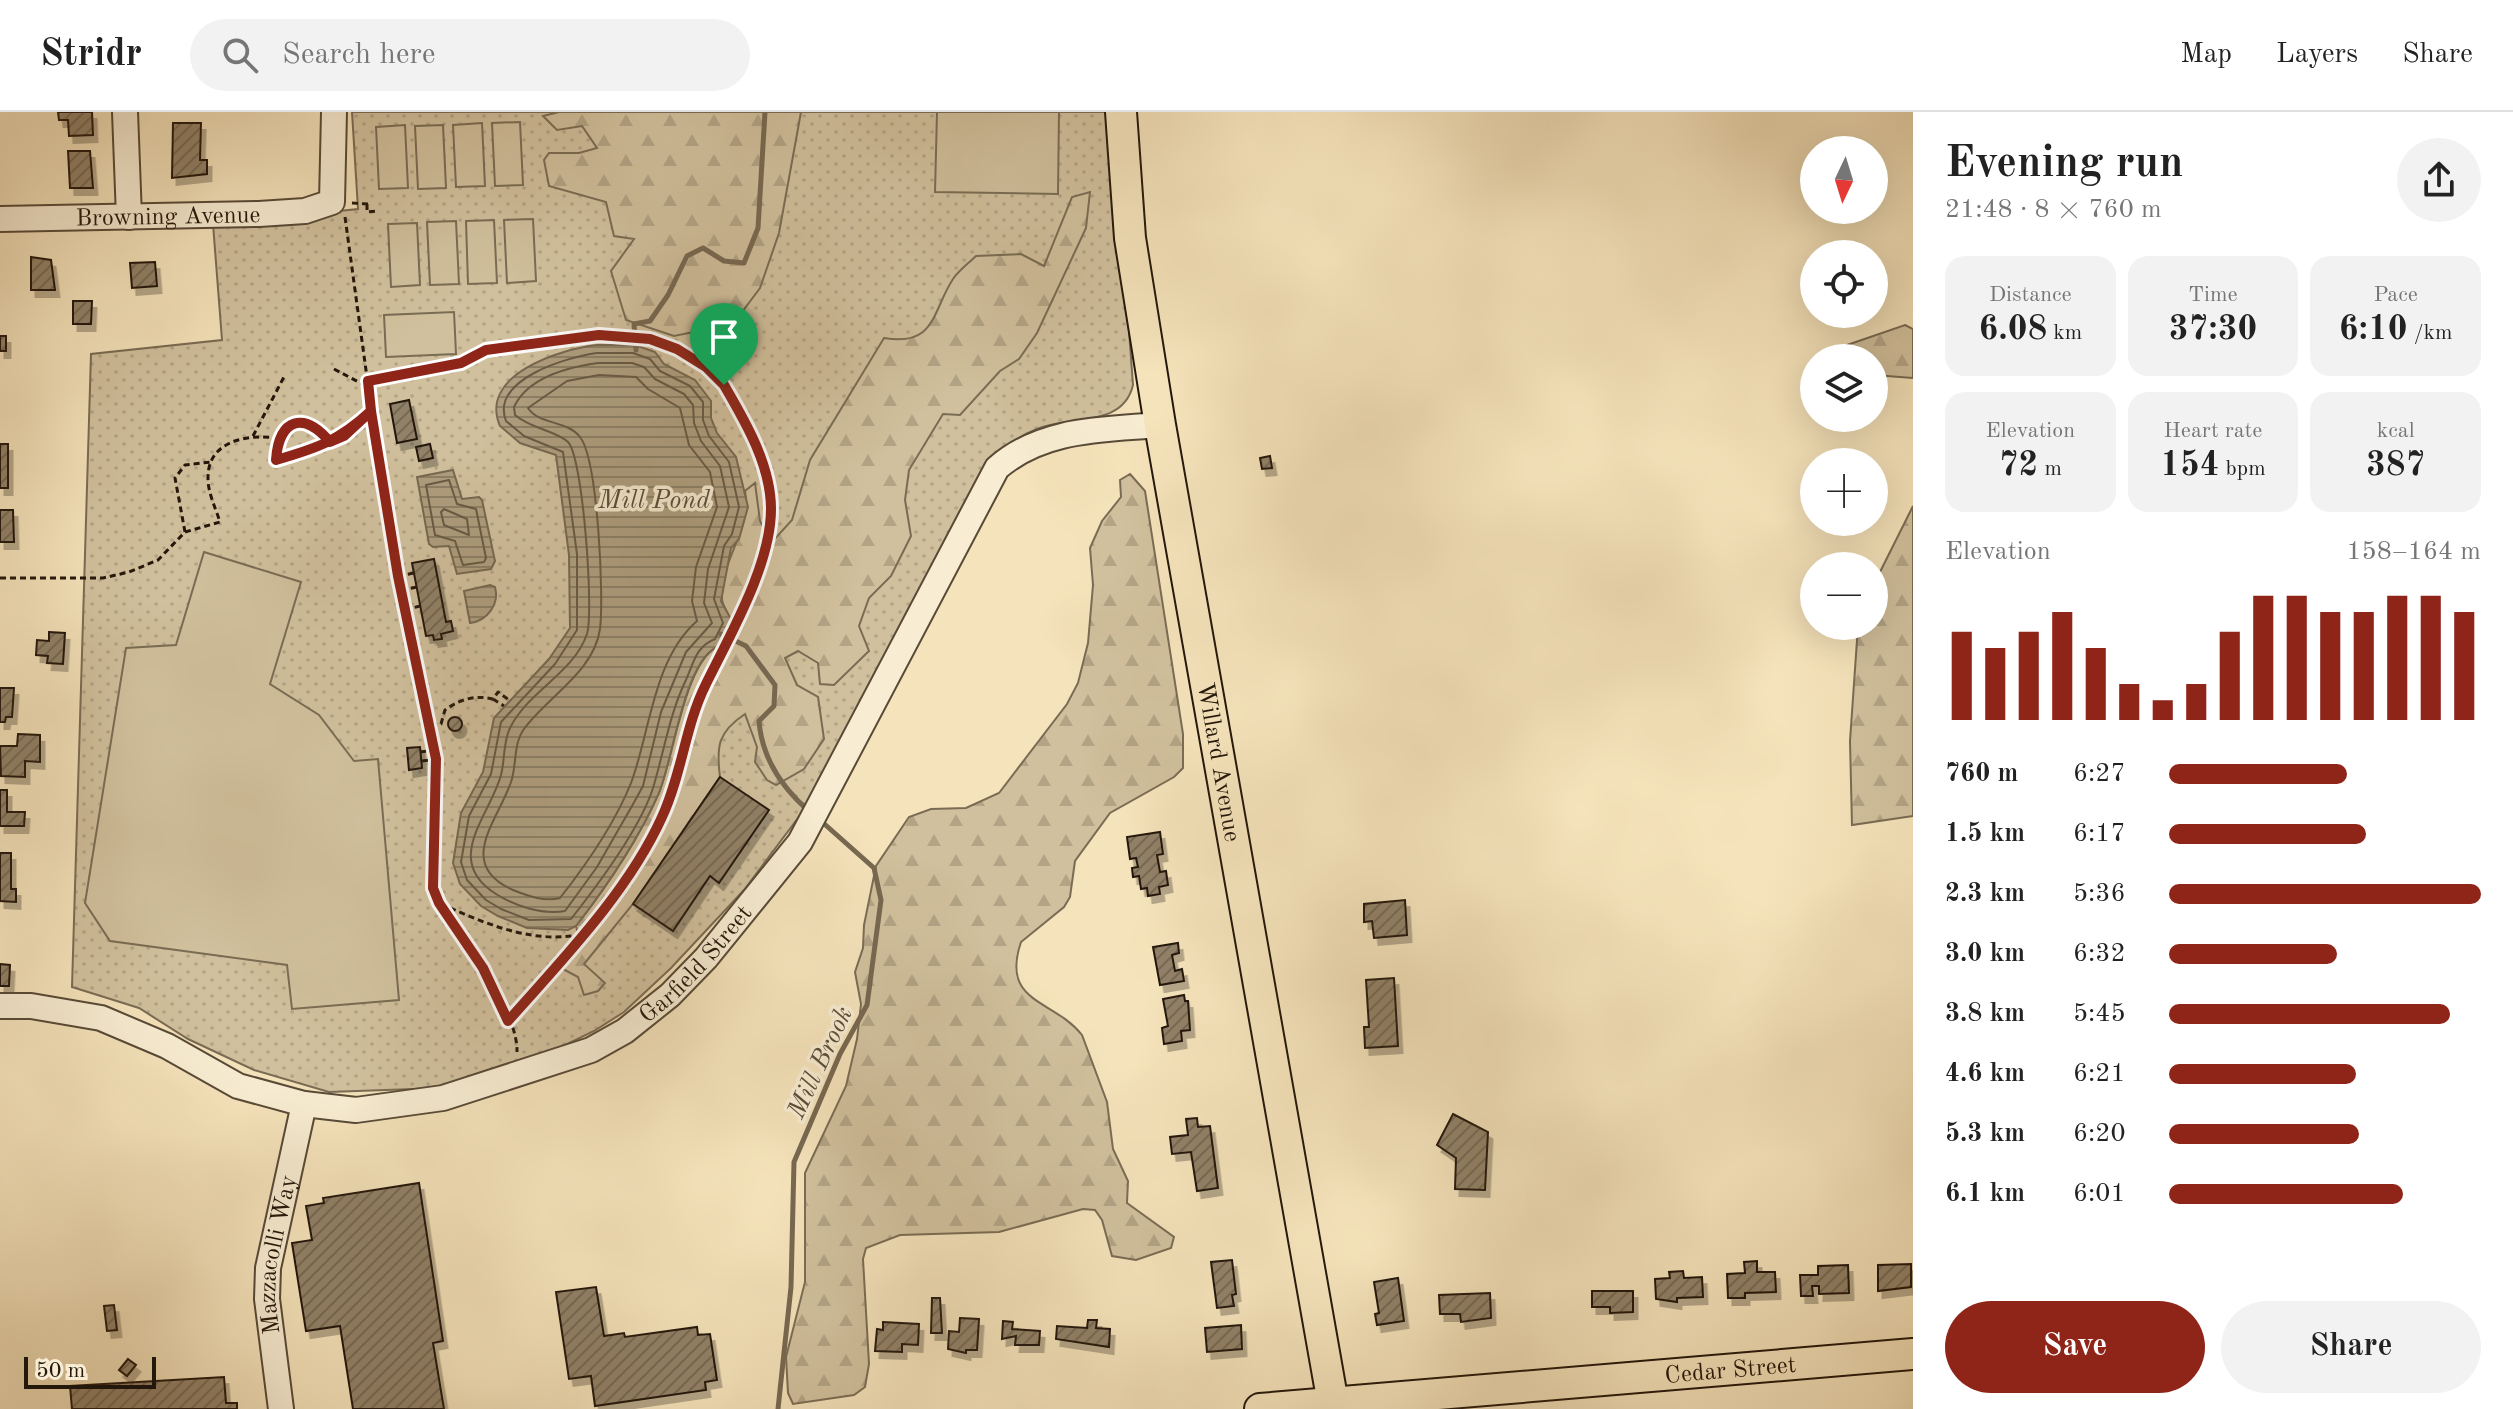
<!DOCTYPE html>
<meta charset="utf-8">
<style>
body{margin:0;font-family:"Old Standard TT",serif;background:#f2f2f2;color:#222;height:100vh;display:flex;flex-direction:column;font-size:30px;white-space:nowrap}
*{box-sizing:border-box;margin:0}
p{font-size:26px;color:#767676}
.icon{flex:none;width:44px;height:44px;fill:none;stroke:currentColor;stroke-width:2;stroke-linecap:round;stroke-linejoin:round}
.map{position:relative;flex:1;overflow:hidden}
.drawer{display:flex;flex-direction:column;background:#fff;width:600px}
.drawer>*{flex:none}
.needle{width:52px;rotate:184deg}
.controls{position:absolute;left:1800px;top:24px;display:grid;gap:16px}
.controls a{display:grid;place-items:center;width:88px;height:88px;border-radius:50%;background:#fff;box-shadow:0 8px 32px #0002;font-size:40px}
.scale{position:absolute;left:24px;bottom:20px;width:132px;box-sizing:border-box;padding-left:8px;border:4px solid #24170b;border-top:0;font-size:22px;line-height:28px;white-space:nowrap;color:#24170b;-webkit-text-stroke:6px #f8edd3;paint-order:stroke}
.pin{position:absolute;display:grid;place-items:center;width:68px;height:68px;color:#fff;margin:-82px -34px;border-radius:50% 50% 50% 0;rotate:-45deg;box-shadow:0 0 8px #0007}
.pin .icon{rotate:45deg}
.round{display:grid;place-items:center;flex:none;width:84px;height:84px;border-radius:42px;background:#f2f2f2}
.head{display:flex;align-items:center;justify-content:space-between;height:136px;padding:0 32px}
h1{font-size:44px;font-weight:600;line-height:60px}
.stats{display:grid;grid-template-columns:repeat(3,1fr);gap:12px;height:136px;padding:8px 32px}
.stats div{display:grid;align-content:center;border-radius:20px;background:#f2f2f2;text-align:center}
.stats b{font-size:34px;font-weight:600}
.stats small{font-size:22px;font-weight:400}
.stats p{font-size:22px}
.chart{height:224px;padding:16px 32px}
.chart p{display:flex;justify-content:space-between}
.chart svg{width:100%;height:144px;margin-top:8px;stroke:#8f2418;stroke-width:6}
.cta{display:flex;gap:16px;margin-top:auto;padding:16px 32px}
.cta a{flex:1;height:92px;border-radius:48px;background:#8f2418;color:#fff;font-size:32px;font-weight:600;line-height:92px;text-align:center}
.cta a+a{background:#f2f2f2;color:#222}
ul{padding:0 32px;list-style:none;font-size:26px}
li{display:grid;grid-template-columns:128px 96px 1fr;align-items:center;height:60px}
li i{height:20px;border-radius:10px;background:#8f2418}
header{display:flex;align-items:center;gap:48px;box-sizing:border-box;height:112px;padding:0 40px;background:#fff;border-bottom:2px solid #e0e0e0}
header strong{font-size:38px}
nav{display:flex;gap:44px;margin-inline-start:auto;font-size:28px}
.search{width:560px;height:72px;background:#f2f2f2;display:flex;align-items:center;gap:20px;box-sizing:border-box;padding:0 28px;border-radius:44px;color:#767676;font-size:30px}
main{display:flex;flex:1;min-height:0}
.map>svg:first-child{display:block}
</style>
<header>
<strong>Stridr</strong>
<div class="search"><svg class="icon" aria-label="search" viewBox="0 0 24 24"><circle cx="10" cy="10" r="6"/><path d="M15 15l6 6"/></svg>Search here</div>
<nav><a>Map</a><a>Layers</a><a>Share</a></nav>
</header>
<main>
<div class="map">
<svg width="1913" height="1297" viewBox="0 0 1913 1297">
<defs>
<pattern id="grass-dots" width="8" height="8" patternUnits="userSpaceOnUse" patternTransform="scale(2)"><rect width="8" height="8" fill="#d1c09d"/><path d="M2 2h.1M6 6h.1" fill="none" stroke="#b3a486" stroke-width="1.8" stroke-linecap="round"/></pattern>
<pattern id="forest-firs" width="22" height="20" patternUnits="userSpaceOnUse" patternTransform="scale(2)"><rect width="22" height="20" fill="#d1c09d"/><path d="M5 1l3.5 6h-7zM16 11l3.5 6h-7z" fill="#b3a486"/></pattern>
<pattern id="water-rules" width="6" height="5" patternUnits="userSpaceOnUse" patternTransform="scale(2)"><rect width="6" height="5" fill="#ae9e7f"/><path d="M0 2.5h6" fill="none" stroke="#8d8066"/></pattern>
<pattern id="building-hatch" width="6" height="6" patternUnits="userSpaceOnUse" patternTransform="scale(2)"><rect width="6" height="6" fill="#918167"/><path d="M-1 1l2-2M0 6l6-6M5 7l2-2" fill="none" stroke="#766953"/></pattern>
<filter id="shadow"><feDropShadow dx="4.5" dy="7" stdDeviation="0" flood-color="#0004"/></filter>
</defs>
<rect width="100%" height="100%" fill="#f5e3bb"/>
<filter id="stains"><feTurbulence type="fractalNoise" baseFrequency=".0025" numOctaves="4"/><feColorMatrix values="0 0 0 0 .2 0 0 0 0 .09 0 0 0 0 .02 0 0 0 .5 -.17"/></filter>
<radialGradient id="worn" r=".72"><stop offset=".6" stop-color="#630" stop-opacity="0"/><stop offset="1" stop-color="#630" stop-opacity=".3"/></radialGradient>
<path fill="url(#grass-dots)" stroke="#7a6c54" stroke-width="2" d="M352,0H1113L1133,273C1123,316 1070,303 1037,317C1021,323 1008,333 994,344L801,702L744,778L671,856L624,900L594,919L555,938L442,976L329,980L254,958L188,927L139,896L72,875L91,242L222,228L213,112L358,97Z"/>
<g fill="url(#forest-firs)" stroke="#7a6c54" stroke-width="2">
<path d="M559,0H801L779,121L760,176L733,212L674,224L626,208L611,159L634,127L614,124L606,90L549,74L544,48L549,41H579L597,36L582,14L557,18L543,4Z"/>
<path d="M1090,80L1086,116L1037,221L1019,247L1000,259L960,303L943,302L909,358L905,388L911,424L891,464L869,486L859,514L869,539L834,573L820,572L818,551L798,539L785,546L797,573L818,585L824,627L804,657L776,673L767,668L755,650L757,635L745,602C718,620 716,634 720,665L633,792L584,852L605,871L598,879L584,883L578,865L563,857L580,830L576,814C607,774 637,730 658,683C673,651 685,544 720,534L732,510C729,503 722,493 722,487C720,447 752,419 745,379L755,371L760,409L772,430L792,408L810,348L884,226C936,235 932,199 953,167C959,158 969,151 976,144L1021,142L1044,154L1072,85Z"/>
<path d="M1905,213L1913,217V266L1874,263V246H1846L1847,233Z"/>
<path d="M1130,362L1145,379L1183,622V656L1174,665L1110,701L1075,749L1070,785L1064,795L1021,830C1000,892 1054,887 1082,923L1107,990L1113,1037L1128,1069L1127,1091L1174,1125L1171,1136L1136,1148L1112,1144L1102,1108L1095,1098L1083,1097L999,1120L900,1123L866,1136L863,1147L869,1252L865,1275L854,1283L793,1292L788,1281L786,1245L805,1170V1061L846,974L857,927L861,892L855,860L863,836L864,813L876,754L909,705L931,697L966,696L999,681L1067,592L1078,571L1088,531L1093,473L1090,436L1102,409L1121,385L1120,368Z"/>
<path d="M1913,394V704L1852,713L1850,629L1858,514H1874V472Z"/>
</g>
<g fill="#d1c09d" stroke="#7a6c54" stroke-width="2">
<path d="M937,0H1059L1058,82L935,80Z"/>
<path d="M520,10L523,73L495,74L492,11Z"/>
<path d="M482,11L485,74L456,75L453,13Z"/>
<path d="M405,13L408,76L379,77L376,15Z"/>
<path d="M443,13L446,76L418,77L415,14Z"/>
<path d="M533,107L536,169L507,171L504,108Z"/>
<path d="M494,108L497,171L468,172L466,109Z"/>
<path d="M456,109L459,172L430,173L427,110Z"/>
<path d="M417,111L420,173L391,175L388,112Z"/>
<path d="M454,200L456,242L386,245L384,203Z"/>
<path d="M204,440L301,470L270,572L319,603L354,649L378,647L399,888L292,897L287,853L110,829L85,791L126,536L176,533Z"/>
</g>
<g fill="url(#water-rules)" stroke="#776851" stroke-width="2">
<path d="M597,233H635L655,240L664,252L695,268L711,289V306L717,321L736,345L748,395L739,427L731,436L721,489L732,509L720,534C684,544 673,651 658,683C637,730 607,774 576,814L568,818L527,816L498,804L481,794L460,772L453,751L461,701L483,660L494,606L549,547L570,516L569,443L556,343L520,331L500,314C478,263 560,237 597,233Z"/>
<path d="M453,358L462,387L479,385L482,388L495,449L491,457L457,462L449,434L433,435L429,432L417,365Z"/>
<path d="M490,473L495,475C500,492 487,509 470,511L464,479Z"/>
</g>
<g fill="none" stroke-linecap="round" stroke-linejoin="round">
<g stroke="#695a45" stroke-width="2">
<path d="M597,241H633L650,247L660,259L690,274L703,290V308L709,324L729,350L739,395L732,422L724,434L714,487L723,511L715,527C695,535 694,551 685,570C669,604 664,640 653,676C640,717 597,774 571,807L529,808L501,797L486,788L467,768L461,750L469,704L491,662L501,610L555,552L577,518V442L563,340L524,324L506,309C490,267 568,245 597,241Z"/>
<path d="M598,251H632L644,255L655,267L684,282L693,293L694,311L701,329L720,354L729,395L708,457L704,491L712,511L686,540L661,600L643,674L632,694L597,755L565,799C542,803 515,794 496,782C442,748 490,704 501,663C505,648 503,630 510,616C528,579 573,562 587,522C594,500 583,345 568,330C557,319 531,317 515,303L514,295C528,265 569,255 598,251Z"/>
<path d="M599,263L636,265L648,277L680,296L689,333L710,360L717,395L696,455L692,489L697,509C653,547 650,621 631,671C615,711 586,753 560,786C544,790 528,784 513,778C455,752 498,709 511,670C517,653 513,632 524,617C547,585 594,560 600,517C604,485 598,348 580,325C567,308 539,313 528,296L567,269Z"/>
<path d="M449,368L457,392L476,397L486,446L484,450L463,453L455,429L435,423L426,373Z"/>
<path d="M444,397L467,407L469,423L444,413L441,400Z"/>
</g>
<g stroke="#776851" stroke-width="5">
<path d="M636,238L634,212L650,209L668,183L687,144L703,136L724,149L744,151L758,116L765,0"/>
<path d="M721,522L746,534L775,573L774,594L759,609C762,647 782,676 810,700"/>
<path d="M778,1297L791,1175L794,1050L840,942L867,893L881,788L874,756L821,709"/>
</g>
</g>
<g fill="url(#building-hatch)" stroke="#24170b" stroke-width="2" filter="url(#shadow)">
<path d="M58,0H92L93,23L69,24L68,8H59Z"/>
<path d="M173,11H201L200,48H207V62L172,66Z"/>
<path d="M68,39H90L93,76H70Z"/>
<path d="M31,145L51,148L55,178H31Z"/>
<path d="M155,150L157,174L132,176L130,151Z"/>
<path d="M73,189H92L91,212H73Z"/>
<rect x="0" y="224" width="6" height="15"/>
<path d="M409,288L417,327L397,331L390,292Z"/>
<rect x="0" y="332" width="8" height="44"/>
<path d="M430,332L433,346L419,349L416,335Z"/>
<path d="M1270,344L1272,356L1262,357L1260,346Z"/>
<path d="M0,398H13L14,430H0Z"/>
<path d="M434,447L446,510L451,509L453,519L441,522L442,527L434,528L433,523L426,524L412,451Z"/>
<path d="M49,520L65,521L63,552L47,551L48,544L36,543L37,528L49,529Z"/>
<path d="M0,576H14L12,605H6L5,610H0Z"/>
<circle cx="455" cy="612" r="7"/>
<path d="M18,622L40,623V650L25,649V665L1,664L0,634H17Z"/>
<path d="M420,635L422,656L409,658L407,636Z"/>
<path d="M720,665L769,698L719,771L710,764L673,819L633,792Z"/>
<path d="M0,678H7V700H25L24,714H0Z"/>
<path d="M1160,720L1163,742L1157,743L1160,760L1166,759L1168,773L1159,775L1160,782L1148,784L1147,776L1141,777L1139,764L1133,765L1132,756L1138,755L1136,746L1130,747L1127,725Z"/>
<path d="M0,741H11V777H16V790L0,789Z"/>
<path d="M1405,788L1407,823L1374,826L1372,809L1364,810V792Z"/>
<path d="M1178,831L1179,841L1172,843L1175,859L1182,857L1184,869L1160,873L1153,835Z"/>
<path d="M0,852L10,853L9,874H0Z"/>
<path d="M1394,866L1398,934L1365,936L1364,915H1369L1366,868Z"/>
<path d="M1184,883L1185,889H1188L1190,918L1181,919L1182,929L1164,932L1162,916L1168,914L1163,887Z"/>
<path d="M1453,1002L1488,1020L1485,1078L1455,1077L1456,1046L1437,1033Z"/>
<path d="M1197,1006L1198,1015L1210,1014L1218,1076L1197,1079L1191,1040L1172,1042L1170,1025L1188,1023L1186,1007Z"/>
<path d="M419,1071L443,1229L433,1231L444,1297H353L340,1214L306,1219L292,1131L312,1128L306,1094L324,1091L323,1086Z"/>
<path d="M1232,1148L1236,1182L1232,1183L1234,1194L1217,1196L1211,1150Z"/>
<path d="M1757,1149V1160H1775L1776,1180L1745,1181V1186H1728L1727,1162L1745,1161L1744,1150Z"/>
<path d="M1911,1152V1175L1878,1179V1153Z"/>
<path d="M1848,1153L1849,1181L1819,1182V1174H1812L1813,1184H1801L1800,1163H1818V1154Z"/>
<path d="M1683,1159L1684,1166L1702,1165L1703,1185L1677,1186V1190L1656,1187L1655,1167L1670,1166L1669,1160Z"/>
<path d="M1398,1166L1404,1209L1377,1213L1375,1202L1379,1201L1374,1170Z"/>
<path d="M596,1175L604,1224L624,1221L625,1225L697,1215L698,1223L710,1222L717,1268L705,1270L706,1278L595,1294L591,1264L569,1267L556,1180Z"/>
<path d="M1592,1179H1633V1200L1610,1201V1195H1592Z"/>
<path d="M1490,1181L1491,1206L1461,1210L1460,1202H1440L1439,1183Z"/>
<path d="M932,1186H940L942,1221H931Z"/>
<path d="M114,1193L117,1218L107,1219L104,1194Z"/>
<path d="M960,1206L979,1207L977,1238H966V1241L948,1237L949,1219L959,1220Z"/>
<path d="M1088,1208H1097L1096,1216L1110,1217L1109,1235L1056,1227L1057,1214L1087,1216Z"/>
<path d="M1003,1209L1013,1210L1012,1217L1040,1219L1039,1233H1015L1016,1224L1002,1227Z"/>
<path d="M883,1210L919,1212L918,1233L902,1232V1240L875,1239L877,1217L883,1218Z"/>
<path d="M1241,1213L1242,1237L1207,1240L1205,1216Z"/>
<path d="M128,1247L136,1253L127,1264L119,1258Z"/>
<path d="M224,1265L226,1291H237V1297H72L70,1274Z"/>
</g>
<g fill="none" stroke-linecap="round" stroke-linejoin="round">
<g stroke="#584a37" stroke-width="28">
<g id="minor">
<path d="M125,0L129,105"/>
<path id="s1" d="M0,107L259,102L305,99L332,90L334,0"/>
<path id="s2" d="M0,894H31L101,906L167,934L238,974L304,992L356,998L443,986L591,938L625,919L670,883L706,846L800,730L997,356C1043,316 1102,318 1160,313"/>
<path id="s3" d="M281,1297L267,1187L268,1156L304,992"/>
</g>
</g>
<g stroke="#24170b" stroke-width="34">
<g id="major">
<path id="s4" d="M1121,0L1130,126L1160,313L1334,1297"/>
<path id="s5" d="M1260,1297L1913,1242"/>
</g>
</g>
<g stroke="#24170b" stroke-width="3" stroke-dasharray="6 4" stroke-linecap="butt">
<path d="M352,91L368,92"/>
<path d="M367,92V100L379,99"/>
<path d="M345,105L382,375L436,647L433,776C451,821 518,892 517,940"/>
<path d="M334,257L368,275"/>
<path d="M368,269C397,264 427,258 457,251C468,249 478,240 490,237C534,228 609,215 652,228C692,239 718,263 738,298C804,411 750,472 705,575C689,611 684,649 670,685C651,735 616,781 583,822C532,833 484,811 439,791"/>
<path d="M253,324L285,263"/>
<path d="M330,330C303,299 279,306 276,348C318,336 340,328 371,299"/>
<path d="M185,420L175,366L185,353L211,350"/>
<path d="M398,464L414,461"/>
<path d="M0,466H103L129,460L158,448L185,420L220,410C216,397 208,381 208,367C207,328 248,322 278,326"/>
<path d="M401,478L417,475"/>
<path d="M405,498L420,494"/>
<path d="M493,587L504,594"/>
<path d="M431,613L441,612L445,598C460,587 475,583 493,587L498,580L509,588"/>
<path d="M420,640L435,638"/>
<path d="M422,649L436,647"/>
<path d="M509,907L583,822"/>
</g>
<use href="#minor" stroke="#f8edd3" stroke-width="24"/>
<use href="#major" stroke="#f5e3bb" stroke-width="30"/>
</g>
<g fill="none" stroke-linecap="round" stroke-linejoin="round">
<g stroke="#fff" stroke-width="16">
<path id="route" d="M724,273L706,255L677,237L650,227L599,223L486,238L461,251L368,269L371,299L344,324L330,330C304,299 279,306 276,348C318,336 340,328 371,299L398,464L436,647L433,776L439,791L483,856L508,909C562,848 628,780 662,705C682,662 685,614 706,572C730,523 771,453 771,397C771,353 745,309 724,273"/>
</g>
<use href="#route" stroke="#8f2418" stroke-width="10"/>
</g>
<g text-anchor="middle" stroke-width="7" stroke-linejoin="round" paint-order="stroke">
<g font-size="24" fill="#24170b" stroke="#f8edd3">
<text dy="8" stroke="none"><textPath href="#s1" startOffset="168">Browning Avenue</textPath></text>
<text dy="8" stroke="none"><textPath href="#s4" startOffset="658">Willard Avenue</textPath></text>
<text dy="8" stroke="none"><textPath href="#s2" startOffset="756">Garfield Street</textPath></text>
<text dy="8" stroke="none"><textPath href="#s3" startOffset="156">Mazzacolli Way</textPath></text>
<text dy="8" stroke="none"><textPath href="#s5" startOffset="472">Cedar Street</textPath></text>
</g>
<g font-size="26" font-style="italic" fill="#5b4d39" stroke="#f8edd3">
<text x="654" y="396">Mill Pond</text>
<text transform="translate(819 950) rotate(-65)" y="9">Mill Brook</text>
</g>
</g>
<rect width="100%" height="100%" filter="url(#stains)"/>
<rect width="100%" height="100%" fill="url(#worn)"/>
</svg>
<div class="controls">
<a><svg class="needle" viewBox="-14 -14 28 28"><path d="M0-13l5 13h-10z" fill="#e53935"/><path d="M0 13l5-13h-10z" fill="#767676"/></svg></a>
<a><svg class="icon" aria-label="locate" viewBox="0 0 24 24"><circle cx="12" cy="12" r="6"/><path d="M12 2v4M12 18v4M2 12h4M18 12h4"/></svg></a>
<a><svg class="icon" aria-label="layers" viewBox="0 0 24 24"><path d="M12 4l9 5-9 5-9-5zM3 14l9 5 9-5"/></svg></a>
<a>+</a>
<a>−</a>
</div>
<div class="scale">50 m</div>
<div class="pin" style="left:724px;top:273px;background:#1e9e55"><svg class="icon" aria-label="arrive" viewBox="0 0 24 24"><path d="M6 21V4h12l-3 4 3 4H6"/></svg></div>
</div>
<section class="drawer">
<div class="head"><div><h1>Evening run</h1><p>21:48 · 8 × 760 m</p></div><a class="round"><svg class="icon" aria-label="share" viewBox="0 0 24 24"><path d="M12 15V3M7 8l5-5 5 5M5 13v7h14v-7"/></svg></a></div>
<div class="stats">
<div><p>Distance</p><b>6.08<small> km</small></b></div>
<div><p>Time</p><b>37:30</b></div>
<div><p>Pace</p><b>6:10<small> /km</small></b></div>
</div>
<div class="stats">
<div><p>Elevation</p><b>72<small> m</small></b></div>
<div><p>Heart rate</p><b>154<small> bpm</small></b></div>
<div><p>kcal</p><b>387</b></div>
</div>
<div class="chart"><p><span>Elevation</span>158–164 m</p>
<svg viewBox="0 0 160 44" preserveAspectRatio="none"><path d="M5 44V17M15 44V22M25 44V17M35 44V11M45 44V22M55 44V33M65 44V38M75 44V33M85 44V17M95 44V6M105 44V6M115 44V11M125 44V11M135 44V6M145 44V6M155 44V11"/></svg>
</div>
<ul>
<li><b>760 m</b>6:27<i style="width:57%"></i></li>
<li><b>1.5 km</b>6:17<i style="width:63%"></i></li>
<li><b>2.3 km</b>5:36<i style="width:100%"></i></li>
<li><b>3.0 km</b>6:32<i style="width:54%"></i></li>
<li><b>3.8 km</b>5:45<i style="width:90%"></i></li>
<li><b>4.6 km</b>6:21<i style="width:60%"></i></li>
<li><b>5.3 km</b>6:20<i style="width:61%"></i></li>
<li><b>6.1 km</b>6:01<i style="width:75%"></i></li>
</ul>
<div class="cta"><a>Save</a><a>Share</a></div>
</section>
</main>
